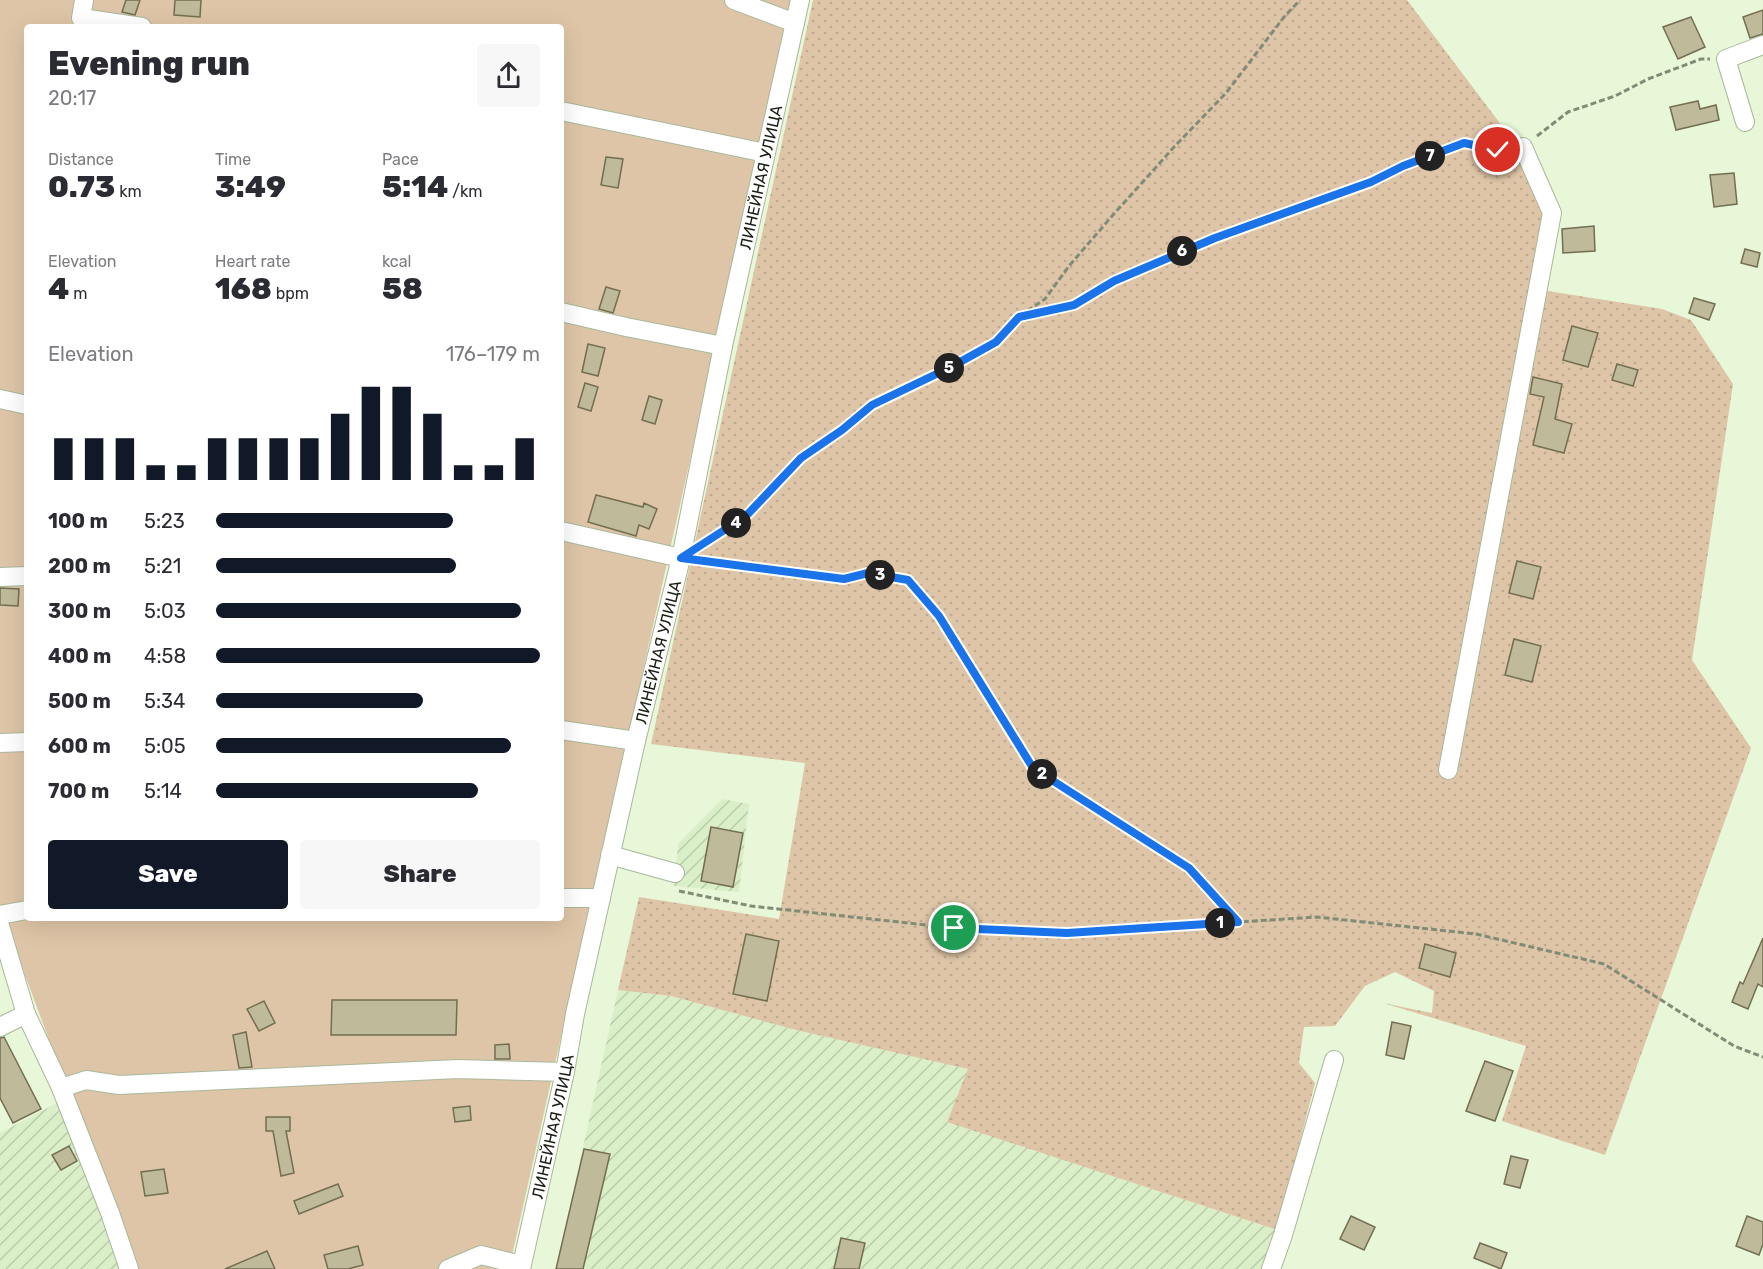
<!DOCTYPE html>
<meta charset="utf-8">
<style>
body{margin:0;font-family:Rubik,sans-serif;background:#f7f7f7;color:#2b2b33;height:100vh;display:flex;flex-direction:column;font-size:22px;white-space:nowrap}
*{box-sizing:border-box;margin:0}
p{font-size:20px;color:#7c7c81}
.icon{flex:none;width:33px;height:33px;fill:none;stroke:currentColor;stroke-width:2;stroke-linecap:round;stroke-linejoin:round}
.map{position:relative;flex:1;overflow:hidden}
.panel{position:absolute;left:24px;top:24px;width:540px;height:897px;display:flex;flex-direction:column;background:#fff;border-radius:6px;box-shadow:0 6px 24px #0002}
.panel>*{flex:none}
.pin{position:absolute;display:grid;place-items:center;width:51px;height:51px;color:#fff;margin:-26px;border:3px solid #fff;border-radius:50%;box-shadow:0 2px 6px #0007}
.km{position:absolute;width:30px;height:30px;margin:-15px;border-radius:50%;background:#222;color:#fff;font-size:16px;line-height:30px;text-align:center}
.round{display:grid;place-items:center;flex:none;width:63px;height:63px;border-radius:6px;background:#f7f7f7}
.headline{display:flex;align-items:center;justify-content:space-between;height:102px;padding:0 24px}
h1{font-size:33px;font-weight:800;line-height:45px}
.metrics{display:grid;grid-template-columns:repeat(3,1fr);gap:9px;height:102px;padding:6px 24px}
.metrics div{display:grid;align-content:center}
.metrics b{font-size:30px;font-weight:800}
.metrics small{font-size:16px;font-weight:400}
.metrics p{font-size:16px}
.chart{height:168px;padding:12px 24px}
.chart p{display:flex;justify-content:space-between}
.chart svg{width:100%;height:108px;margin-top:6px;stroke:#111827;stroke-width:6}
.primary-button{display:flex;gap:12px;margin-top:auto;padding:12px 24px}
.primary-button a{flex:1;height:69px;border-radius:6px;background:#111827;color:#fff;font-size:24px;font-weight:800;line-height:69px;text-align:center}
.primary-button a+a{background:#f7f7f7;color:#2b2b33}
ul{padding:0 24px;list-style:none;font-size:20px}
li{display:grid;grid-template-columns:96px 72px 1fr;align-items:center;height:45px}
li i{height:15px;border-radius:8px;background:#111827}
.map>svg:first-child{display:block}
</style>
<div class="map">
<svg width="1763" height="1269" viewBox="0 0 1763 1269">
<defs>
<pattern id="industrial-furrows" width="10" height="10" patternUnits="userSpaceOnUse" patternTransform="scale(1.5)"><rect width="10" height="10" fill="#daeec8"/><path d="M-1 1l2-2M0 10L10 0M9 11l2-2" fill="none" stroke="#baccab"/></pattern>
<pattern id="grass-dots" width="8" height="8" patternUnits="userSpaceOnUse" patternTransform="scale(1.5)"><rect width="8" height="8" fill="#dec5a7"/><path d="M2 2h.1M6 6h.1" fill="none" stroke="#bea98f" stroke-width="1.8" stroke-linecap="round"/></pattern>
</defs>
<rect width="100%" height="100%" fill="#e7f7d8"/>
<g fill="url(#industrial-furrows)">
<path d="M722,799L749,804L739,892L674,886L678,844Z"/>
<path d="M618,990L671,996L796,1030L969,1069L947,1122L1277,1230L1262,1269H556Z"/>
<path d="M70,1096L129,1269H0V1133Z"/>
</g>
<path fill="url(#grass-dots)" d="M813,0H1407L1502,126L1544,210L1535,289L1662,309L1691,320L1733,384L1692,660L1751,748L1605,1155L1502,1121L1526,1046L1383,1003L1432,1013L1434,991L1395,972L1365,986L1335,1026L1304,1027L1299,1063L1315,1083L1277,1230L947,1122L968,1069L796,1030L671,996L618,990L639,897L779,919L805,763L651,744Z"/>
<path fill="#dec5a7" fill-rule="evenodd" d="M0,0H793L509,1269H129L70,1096L0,908ZM27,27H561V918H27Z"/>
<g fill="#beba9a" stroke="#736e51" stroke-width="1.5">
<path d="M126,0H140L135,15L122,12Z"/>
<path d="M175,0H201L200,17L174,15Z"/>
<path d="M1763,10V34L1750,38L1743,17Z"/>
<path d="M1691,17L1705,47L1678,59L1663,27Z"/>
<path d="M1698,101L1700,109L1716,105L1719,120L1676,130L1670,107Z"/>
<path d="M606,157L623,159L618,188L601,185Z"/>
<path d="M1734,173L1737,204L1714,207L1710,175Z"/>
<path d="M1594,226L1595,251L1563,253L1562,229Z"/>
<path d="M1745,249L1760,253L1757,267L1741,263Z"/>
<path d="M606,287L620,291L613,313L599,309Z"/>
<path d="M1694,298L1715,304L1709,320L1689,313Z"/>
<path d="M1572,326L1598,333L1588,367L1563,360Z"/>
<path d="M588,344L605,348L598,376L582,372Z"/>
<path d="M1617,364L1638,370L1633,386L1612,380Z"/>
<path d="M1533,377L1562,384L1555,419L1572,424L1564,453L1533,445L1544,397L1530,394Z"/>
<path d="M585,383L598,387L591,411L578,407Z"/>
<path d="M649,396L662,400L655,424L642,420Z"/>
<path d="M596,495L643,507L644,503L657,509L649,529L639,525L636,536L588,522Z"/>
<path d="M1517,561L1541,567L1533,599L1509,593Z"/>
<path d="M0,588L19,589L18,606L0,605Z"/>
<path d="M1514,639L1541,646L1532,682L1505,675Z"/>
<path d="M711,827L743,833L733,887L701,881Z"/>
<path d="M746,934L779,941L767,1001L733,994Z"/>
<path d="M1763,938V987L1758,984L1748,1009L1732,1002L1740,982L1743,984Z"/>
<path d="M1425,944L1456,953L1450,977L1419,968Z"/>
<path d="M332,1000H457L456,1035H331Z"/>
<path d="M264,1001L275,1023L259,1031L247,1009Z"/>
<path d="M1392,1022L1411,1026L1404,1059L1386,1055Z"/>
<path d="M246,1032L252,1067L239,1068L233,1035Z"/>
<path d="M4,1037L41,1109L13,1123L0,1098V1038Z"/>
<path d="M509,1044L510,1059H495V1045Z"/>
<path d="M1485,1061L1513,1071L1495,1121L1466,1111Z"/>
<path d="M470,1106L471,1120L455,1122L453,1108Z"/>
<path d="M266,1117H290V1131H286L294,1173L281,1176L273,1131H266Z"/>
<path d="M69,1146L77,1161L61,1170L52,1155Z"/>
<path d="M584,1149L610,1154L583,1269H556Z"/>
<path d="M1511,1156L1528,1160L1520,1188L1504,1184Z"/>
<path d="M164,1169L168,1193L145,1196L141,1172Z"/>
<path d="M338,1184L343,1196L299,1214L294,1201Z"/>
<path d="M1351,1216L1375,1227L1364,1250L1340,1239Z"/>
<path d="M1747,1216L1763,1222V1244L1759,1255L1736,1246Z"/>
<path d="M841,1238L865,1243L859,1269H834Z"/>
<path d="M1480,1243L1507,1253L1501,1269L1474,1258Z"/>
<path d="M358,1246L363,1265L348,1269H328L324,1255Z"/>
<path d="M267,1251L275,1269H225Z"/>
</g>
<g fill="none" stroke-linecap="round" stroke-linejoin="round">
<g stroke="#a8b89b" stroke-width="20">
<g id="minor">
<path d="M84,0L81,18L142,27"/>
<path d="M734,0L795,23"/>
<path d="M561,111L766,153"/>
<path d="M1745,122L1726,59L1763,45"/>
<path d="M561,312L626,327L723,346"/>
<path d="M0,399L27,405"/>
<path d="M561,531L681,558"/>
<path d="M0,577L27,576"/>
<path d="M561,730L636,741"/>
<path d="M0,743L27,742"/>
<path d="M1448,770L1552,213L1523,147"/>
<path d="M610,855L675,873"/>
<path d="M561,898H601"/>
<path d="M0,915L27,910"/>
<path d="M0,926L26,1014L61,1088L110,1213L129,1269"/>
<path d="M0,1027L26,1014"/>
<path d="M61,1088L86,1080L119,1085L458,1069L565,1072"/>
<path d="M448,1269L481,1255L521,1265"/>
<path id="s1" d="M521,1269L565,1072L575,1014L636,741L681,558L723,346L800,0"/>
<path d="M1271,1269L1283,1235L1334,1060"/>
</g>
</g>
<g stroke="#818b76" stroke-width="3" stroke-dasharray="6 3" stroke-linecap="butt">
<path d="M1537,136L1568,112L1615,96L1648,79L1701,59H1710"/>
<path d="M1020,316L1045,299L1069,266L1113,215L1175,146L1226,93L1284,17L1300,0"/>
<path d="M700,546L746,516L801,458L842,430L872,405L951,367L996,342L1019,317L1074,305L1114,281L1215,238L1371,182L1403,166L1464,143L1498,150L1507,149"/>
<path d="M698,560L844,579L868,573L908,580L939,616L1033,768L1189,868L1238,922"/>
<path d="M679,891L751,906L954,928L1067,933L1317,917L1476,934L1604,964L1734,1046L1763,1057"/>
</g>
<use href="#minor" stroke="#fff" stroke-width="18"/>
</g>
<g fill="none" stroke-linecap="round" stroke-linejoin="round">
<g stroke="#fff" stroke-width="12">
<path id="route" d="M954,928L1067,933L1238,922L1189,868L1033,768L939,616L908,580L868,573L844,579L681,558L746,516L801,458L842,430L872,405L951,367L996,342L1019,317L1074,305L1114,281L1215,238L1371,182L1403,166L1464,143L1498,150"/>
</g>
<use href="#route" stroke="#1a73e8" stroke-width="8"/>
</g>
<g text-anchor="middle" stroke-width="6" stroke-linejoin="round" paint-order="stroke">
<g font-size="16" fill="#191e13" stroke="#fff">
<text dy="6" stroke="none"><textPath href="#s1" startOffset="1118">ЛИНЕЙНАЯ УЛИЦА</textPath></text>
<text dy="6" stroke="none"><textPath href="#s1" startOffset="632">ЛИНЕЙНАЯ УЛИЦА</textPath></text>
<text dy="6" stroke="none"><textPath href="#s1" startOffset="146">ЛИНЕЙНАЯ УЛИЦА</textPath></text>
</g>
</g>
</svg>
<div class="pin" style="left:954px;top:928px;background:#1e9e55"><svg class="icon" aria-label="arrive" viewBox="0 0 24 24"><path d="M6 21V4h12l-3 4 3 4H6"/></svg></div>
<div class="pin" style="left:1498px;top:150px;background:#d93025"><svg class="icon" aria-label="check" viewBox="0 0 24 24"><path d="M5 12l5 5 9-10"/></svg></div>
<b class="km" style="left:1220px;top:923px">1</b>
<b class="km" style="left:1042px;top:774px">2</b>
<b class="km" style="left:880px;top:575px">3</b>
<b class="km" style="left:736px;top:523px">4</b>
<b class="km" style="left:949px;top:368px">5</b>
<b class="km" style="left:1182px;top:251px">6</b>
<b class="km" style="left:1430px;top:156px">7</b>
<section class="panel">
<div class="headline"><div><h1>Evening run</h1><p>20:17</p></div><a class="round"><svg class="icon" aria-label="share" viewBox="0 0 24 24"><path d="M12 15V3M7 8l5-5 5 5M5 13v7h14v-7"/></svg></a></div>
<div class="metrics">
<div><p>Distance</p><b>0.73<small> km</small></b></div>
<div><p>Time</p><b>3:49</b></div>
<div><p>Pace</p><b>5:14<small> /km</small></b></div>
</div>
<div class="metrics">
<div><p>Elevation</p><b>4<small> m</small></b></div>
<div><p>Heart rate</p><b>168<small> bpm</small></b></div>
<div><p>kcal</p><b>58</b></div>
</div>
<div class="chart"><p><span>Elevation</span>176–179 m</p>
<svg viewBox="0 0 160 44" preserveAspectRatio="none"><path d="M5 44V27M15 44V27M25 44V27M35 44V38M45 44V38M55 44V27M65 44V27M75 44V27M85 44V27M95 44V17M105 44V6M115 44V6M125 44V17M135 44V38M145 44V38M155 44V27"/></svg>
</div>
<ul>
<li><b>100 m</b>5:23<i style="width:73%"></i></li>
<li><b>200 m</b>5:21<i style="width:74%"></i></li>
<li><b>300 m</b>5:03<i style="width:94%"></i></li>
<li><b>400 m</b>4:58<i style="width:100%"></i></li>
<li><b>500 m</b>5:34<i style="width:64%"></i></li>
<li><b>600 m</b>5:05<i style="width:91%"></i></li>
<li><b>700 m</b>5:14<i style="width:81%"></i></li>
</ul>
<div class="primary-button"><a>Save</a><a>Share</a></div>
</section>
</div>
